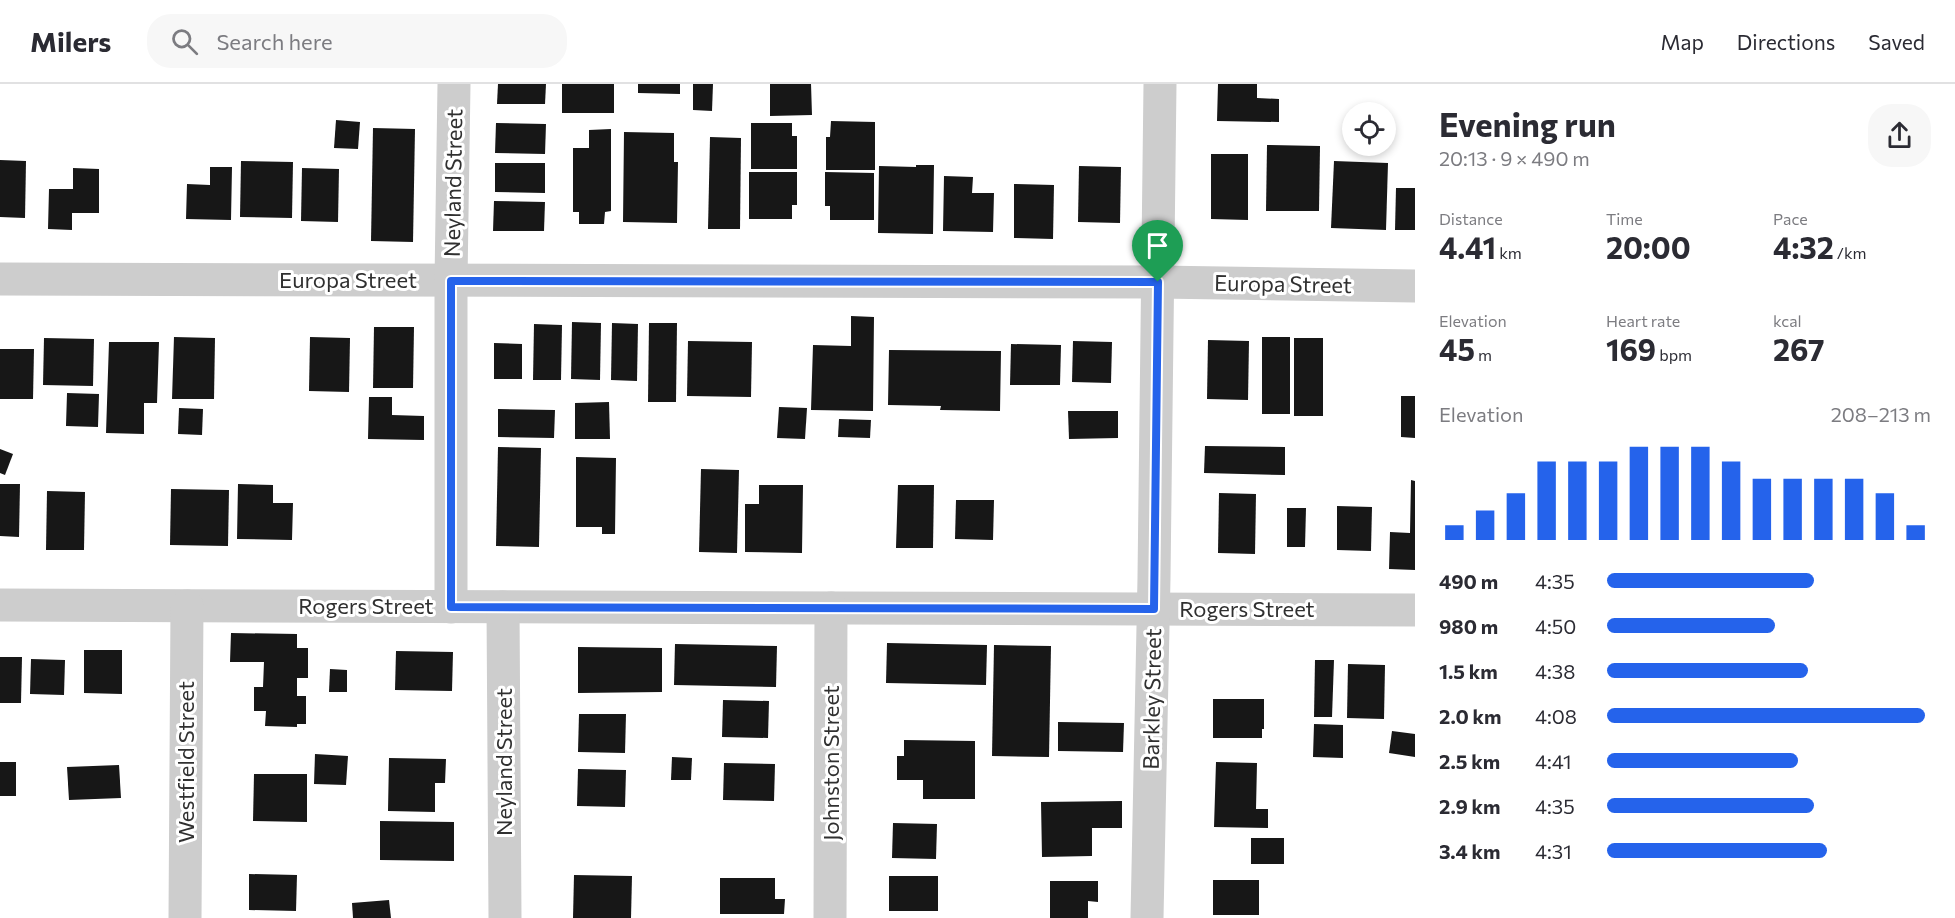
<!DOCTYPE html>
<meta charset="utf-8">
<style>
body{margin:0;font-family:Commissioner,sans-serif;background:#f7f7f7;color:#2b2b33;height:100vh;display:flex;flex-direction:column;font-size:22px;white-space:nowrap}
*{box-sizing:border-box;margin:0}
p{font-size:20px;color:#7c7c81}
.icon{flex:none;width:33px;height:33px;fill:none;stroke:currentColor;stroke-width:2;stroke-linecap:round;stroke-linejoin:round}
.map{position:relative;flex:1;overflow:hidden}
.sheet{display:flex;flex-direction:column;background:#fff;width:540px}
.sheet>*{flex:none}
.buttons{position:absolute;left:1342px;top:18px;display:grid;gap:12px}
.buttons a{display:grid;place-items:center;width:54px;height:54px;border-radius:50%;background:#fff;box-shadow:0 3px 9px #0003;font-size:30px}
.pin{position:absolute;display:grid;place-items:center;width:51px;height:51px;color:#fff;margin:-62px -26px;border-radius:50% 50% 50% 0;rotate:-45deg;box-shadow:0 0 6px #0007}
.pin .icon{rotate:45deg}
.round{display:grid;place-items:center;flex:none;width:63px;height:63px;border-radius:24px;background:#f7f7f7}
.overview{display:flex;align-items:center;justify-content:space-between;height:102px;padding:0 24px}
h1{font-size:33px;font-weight:700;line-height:45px}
.metrics{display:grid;grid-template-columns:repeat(3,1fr);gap:9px;height:102px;padding:6px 24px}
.metrics div{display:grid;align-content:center}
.metrics b{font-size:30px;font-weight:700}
.metrics small{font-size:16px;font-weight:400}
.metrics p{font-size:16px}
.chart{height:168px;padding:12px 24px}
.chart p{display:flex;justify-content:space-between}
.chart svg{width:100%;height:108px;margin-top:6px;stroke:#2563eb;stroke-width:6}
ul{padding:0 24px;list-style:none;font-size:20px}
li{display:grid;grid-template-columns:96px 72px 1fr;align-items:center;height:45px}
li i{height:15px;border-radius:8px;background:#2563eb}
header{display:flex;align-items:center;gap:36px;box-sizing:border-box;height:84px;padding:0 30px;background:#fff;border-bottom:2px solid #e1e1e2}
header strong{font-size:28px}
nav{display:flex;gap:33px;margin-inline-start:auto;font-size:21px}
.search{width:420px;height:54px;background:#f7f7f7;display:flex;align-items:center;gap:15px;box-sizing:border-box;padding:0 21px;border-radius:24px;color:#7c7c81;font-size:22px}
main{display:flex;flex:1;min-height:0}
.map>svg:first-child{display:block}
</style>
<header>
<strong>Milers</strong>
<div class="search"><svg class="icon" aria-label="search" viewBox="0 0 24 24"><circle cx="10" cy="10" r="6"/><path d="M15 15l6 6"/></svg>Search here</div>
<nav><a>Map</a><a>Directions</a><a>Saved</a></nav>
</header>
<main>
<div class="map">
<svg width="1415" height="834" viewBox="0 0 1415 834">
<rect width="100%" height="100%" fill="#fff"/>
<g fill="#171717">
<path d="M498,0H546L545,20H497Z"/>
<rect x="562" y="0" width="52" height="29"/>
<path d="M638,0H680V10L638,9Z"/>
<path d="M693,0H713L712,27L693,26Z"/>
<path d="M770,0H811L812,31L770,32Z"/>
<path d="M1218,0H1257V14L1279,15V38L1217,37Z"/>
<path d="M336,36L360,38L358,65L334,64Z"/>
<path d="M831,37L875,38V86H826V53H830Z"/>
<path d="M496,39L546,40L545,70L495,69Z"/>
<path d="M751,39H792V52H797V85H751Z"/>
<path d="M373,44L415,45L413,158L371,157Z"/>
<path d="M611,45V127L605,128L604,140H579V128H573V64H589V46Z"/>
<path d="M624,48L674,49V78H678L677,139L623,138Z"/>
<path d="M710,53L741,54L740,145H708Z"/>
<path d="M1267,61L1320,62L1319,127H1266Z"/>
<path d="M1211,70H1248V136L1211,135Z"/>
<path d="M0,76L26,77L25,134L0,133Z"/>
<path d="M241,77L293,78L292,134L240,133Z"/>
<path d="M1334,77L1388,79L1386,146L1331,144Z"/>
<path d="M495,79H545V109L495,108Z"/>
<path d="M916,81H934L933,150L878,149L879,82L916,83Z"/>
<path d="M1079,82L1121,83L1120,139L1078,138Z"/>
<path d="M210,83H232L231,136L186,135L187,100L210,101Z"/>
<path d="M73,84L99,85V129H72V146L48,145L49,105H73Z"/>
<path d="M302,84L339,85L338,138L301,137Z"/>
<path d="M749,88H797V121H792V135H749Z"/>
<path d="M825,88L874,89V136H830V122H825Z"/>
<path d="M944,92L973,93L972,109H994L993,148L943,147Z"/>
<path d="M1014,100L1054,101L1053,155L1014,154Z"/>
<path d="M1396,104H1415V146H1395Z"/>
<path d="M494,117L545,118L544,147H493Z"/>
<path d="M851,232L874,233L873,327L811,326L813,261L851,262Z"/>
<path d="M572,238L601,239L600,296L571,295Z"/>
<path d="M612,239L638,240L637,297L611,296Z"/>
<path d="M649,239H677L676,318H648Z"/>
<path d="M534,240L562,241L561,296H533Z"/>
<path d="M374,243H414L413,304H373Z"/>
<path d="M174,253L215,254L214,315H172Z"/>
<path d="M310,253L350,254L349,308L309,307Z"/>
<rect x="1262" y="253" width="28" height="77"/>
<path d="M44,254L94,255L93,302L43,301Z"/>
<rect x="1294" y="254" width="29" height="78"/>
<path d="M1208,256L1249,257L1248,316L1207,315Z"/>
<path d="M688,257L752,258L751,313L687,312Z"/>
<path d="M1073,257L1112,258L1111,299L1072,298Z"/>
<path d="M109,258H159L157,319H144V350L106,349Z"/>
<path d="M494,259L522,260V295H494Z"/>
<path d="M1011,260L1061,261L1060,301H1010Z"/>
<path d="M0,265H34L33,315H0Z"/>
<path d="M889,266L1001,267L1000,327L940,326L941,322L888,321Z"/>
<path d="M67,309L99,310L98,343L66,342Z"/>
<path d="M1401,312H1415V354L1401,353Z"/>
<path d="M369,313H392V331L424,332V356L368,355Z"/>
<path d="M609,318L610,355H575V319Z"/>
<path d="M779,323L807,324L805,355L777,354Z"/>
<path d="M179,324L203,325L202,351L178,350Z"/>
<path d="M498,325L555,326L554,354L498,353Z"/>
<path d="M1068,327H1118V354L1069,355Z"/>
<path d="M839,335L871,336L870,354L838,353Z"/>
<path d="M1205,362L1285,363V391L1204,389Z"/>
<path d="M498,363L541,364L539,463L496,462Z"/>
<path d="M0,365L13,370L5,391L0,389Z"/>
<path d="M576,373L616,374L615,450H602V443H576Z"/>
<path d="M701,385L739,386L737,469L699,468Z"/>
<path d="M1411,396L1415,397V486L1389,485L1390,448L1410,449Z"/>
<path d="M0,400H20L19,453L0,452Z"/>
<path d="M238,400L273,401V419H293L292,456L237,455Z"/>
<path d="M759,401H803L802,469L745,468V420H759Z"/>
<path d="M898,401H934L933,464H896Z"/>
<path d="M171,405L229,406L228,462L170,461Z"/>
<path d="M47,407L85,408L84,466H46Z"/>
<path d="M1219,409L1256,410L1255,470L1218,469Z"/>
<path d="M956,416H994L993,456L955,455Z"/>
<path d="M1337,422L1372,423L1371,467L1337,466Z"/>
<path d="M1287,424H1306L1305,463H1287Z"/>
<path d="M231,549L297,550V564H308V594H297V612H306V640H297V643L265,642L266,627H254V603H263L264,578H230Z"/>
<path d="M887,559L987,561L986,601L886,599Z"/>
<path d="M675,560L777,562L776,603L674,601Z"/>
<path d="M994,561L1051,562L1049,673L992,672Z"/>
<path d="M578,563L662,564V608L578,609Z"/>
<path d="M84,566H122V610L84,609Z"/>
<path d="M396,567L453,568L452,607L395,606Z"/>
<path d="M0,573H22L21,619H0Z"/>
<path d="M31,575L65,576L64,611L30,610Z"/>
<path d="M1315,576H1334L1332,633H1314Z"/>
<path d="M1348,580L1385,581L1384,635L1347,634Z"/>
<path d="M330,585L347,586V608H329Z"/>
<path d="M1213,615H1264V645H1262V654H1213Z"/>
<path d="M723,616L769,617L768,654L722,653Z"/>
<path d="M579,630H626L625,669L578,668Z"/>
<path d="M1058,638L1124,639L1123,668L1058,667Z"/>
<path d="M1314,640L1343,641V674L1313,673Z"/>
<path d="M1392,647L1415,650V673L1389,669Z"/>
<path d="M904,656L975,657V715H923V696H897V672H904Z"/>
<path d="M315,670L348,672L346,701L314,700Z"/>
<path d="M672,673L692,674L691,696H671Z"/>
<path d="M389,674L446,675L445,699H435V728L388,727Z"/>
<rect x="0" y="678" width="16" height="34"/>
<path d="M1216,678L1257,679L1256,725H1268V744L1214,743Z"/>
<path d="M724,679L775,680L774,717L723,716Z"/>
<path d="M119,681L121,714L69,716L67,683Z"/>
<path d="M578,685L626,686L625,723L577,722Z"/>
<path d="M254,690H307V738L253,737Z"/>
<path d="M1122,717V744H1092V772L1042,773L1041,718Z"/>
<path d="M380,737L454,738V777L380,776Z"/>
<path d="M893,739L937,740L936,775L892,774Z"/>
<rect x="1251" y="754" width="33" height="26"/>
<path d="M249,790L297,791L296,827L249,826Z"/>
<path d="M574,791L632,792L631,834H573Z"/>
<rect x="889" y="792" width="49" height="35"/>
<path d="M720,794H775V815H785L784,830H720Z"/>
<rect x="1213" y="796" width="46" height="35"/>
<path d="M1050,797H1098V818L1088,817V834H1050Z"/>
<path d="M389,816L391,834H353L352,819Z"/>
</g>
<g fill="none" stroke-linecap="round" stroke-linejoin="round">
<g stroke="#cdcdcd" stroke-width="33">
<path d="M0,195L1158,198L1415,202"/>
<path d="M0,521L1415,526"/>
<path d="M451,523V197L454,0"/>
<path d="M503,523L505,834"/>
<path d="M185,834L187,522"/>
<path d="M830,834L831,524"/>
<path d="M1147,834L1154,494L1160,0"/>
</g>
</g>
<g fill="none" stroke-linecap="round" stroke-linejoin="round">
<g stroke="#fff" stroke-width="12">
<path id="route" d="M451,197L1158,198L1154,525L451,523Z"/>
</g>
<use href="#route" stroke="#2563eb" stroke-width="8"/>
</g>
<g text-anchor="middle" stroke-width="6" stroke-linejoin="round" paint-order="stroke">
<g font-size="22" fill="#303030" stroke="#fff">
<text transform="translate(453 99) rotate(-89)" y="8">Neyland Street</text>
<text x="348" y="204">Europa Street</text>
<text transform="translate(1283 200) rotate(1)" y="8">Europa Street</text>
<text x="366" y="530">Rogers Street</text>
<text x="1247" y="533">Rogers Street</text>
<text transform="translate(1152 615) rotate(-89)" y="8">Barkley Street</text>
<text transform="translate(186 678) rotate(-90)" y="8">Westfield Street</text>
<text transform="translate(504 678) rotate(-90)" y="8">Neyland Street</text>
<text transform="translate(831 679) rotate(-90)" y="8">Johnston Street</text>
</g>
</g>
</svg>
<div class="buttons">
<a><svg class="icon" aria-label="locate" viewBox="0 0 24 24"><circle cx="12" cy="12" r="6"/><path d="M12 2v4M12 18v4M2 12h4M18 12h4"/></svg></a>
</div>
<div class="pin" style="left:1158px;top:198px;background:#1e9e55"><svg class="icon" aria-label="arrive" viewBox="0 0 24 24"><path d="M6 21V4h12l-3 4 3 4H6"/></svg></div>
</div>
<section class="sheet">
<div class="overview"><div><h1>Evening run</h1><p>20:13 · 9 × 490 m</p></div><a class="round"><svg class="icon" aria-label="share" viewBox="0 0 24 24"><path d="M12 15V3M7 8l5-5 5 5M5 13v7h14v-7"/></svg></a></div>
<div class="metrics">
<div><p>Distance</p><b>4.41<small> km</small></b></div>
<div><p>Time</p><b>20:00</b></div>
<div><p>Pace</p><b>4:32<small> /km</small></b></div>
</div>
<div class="metrics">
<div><p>Elevation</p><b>45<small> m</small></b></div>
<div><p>Heart rate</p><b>169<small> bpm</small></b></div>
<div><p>kcal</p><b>267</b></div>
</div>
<div class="chart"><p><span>Elevation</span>208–213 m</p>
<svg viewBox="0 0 160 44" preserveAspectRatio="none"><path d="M5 44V38M15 44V32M25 44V25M35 44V12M45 44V12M55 44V12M65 44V6M75 44V6M85 44V6M95 44V12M105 44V19M115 44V19M125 44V19M135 44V19M145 44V25M155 44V38"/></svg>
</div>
<ul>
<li><b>490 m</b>4:35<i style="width:64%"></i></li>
<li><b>980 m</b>4:50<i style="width:52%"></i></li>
<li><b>1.5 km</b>4:38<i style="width:62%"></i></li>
<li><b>2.0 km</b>4:08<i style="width:98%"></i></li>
<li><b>2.5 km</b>4:41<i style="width:59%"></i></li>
<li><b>2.9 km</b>4:35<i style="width:64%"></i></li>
<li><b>3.4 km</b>4:31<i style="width:68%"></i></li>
</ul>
</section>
</main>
